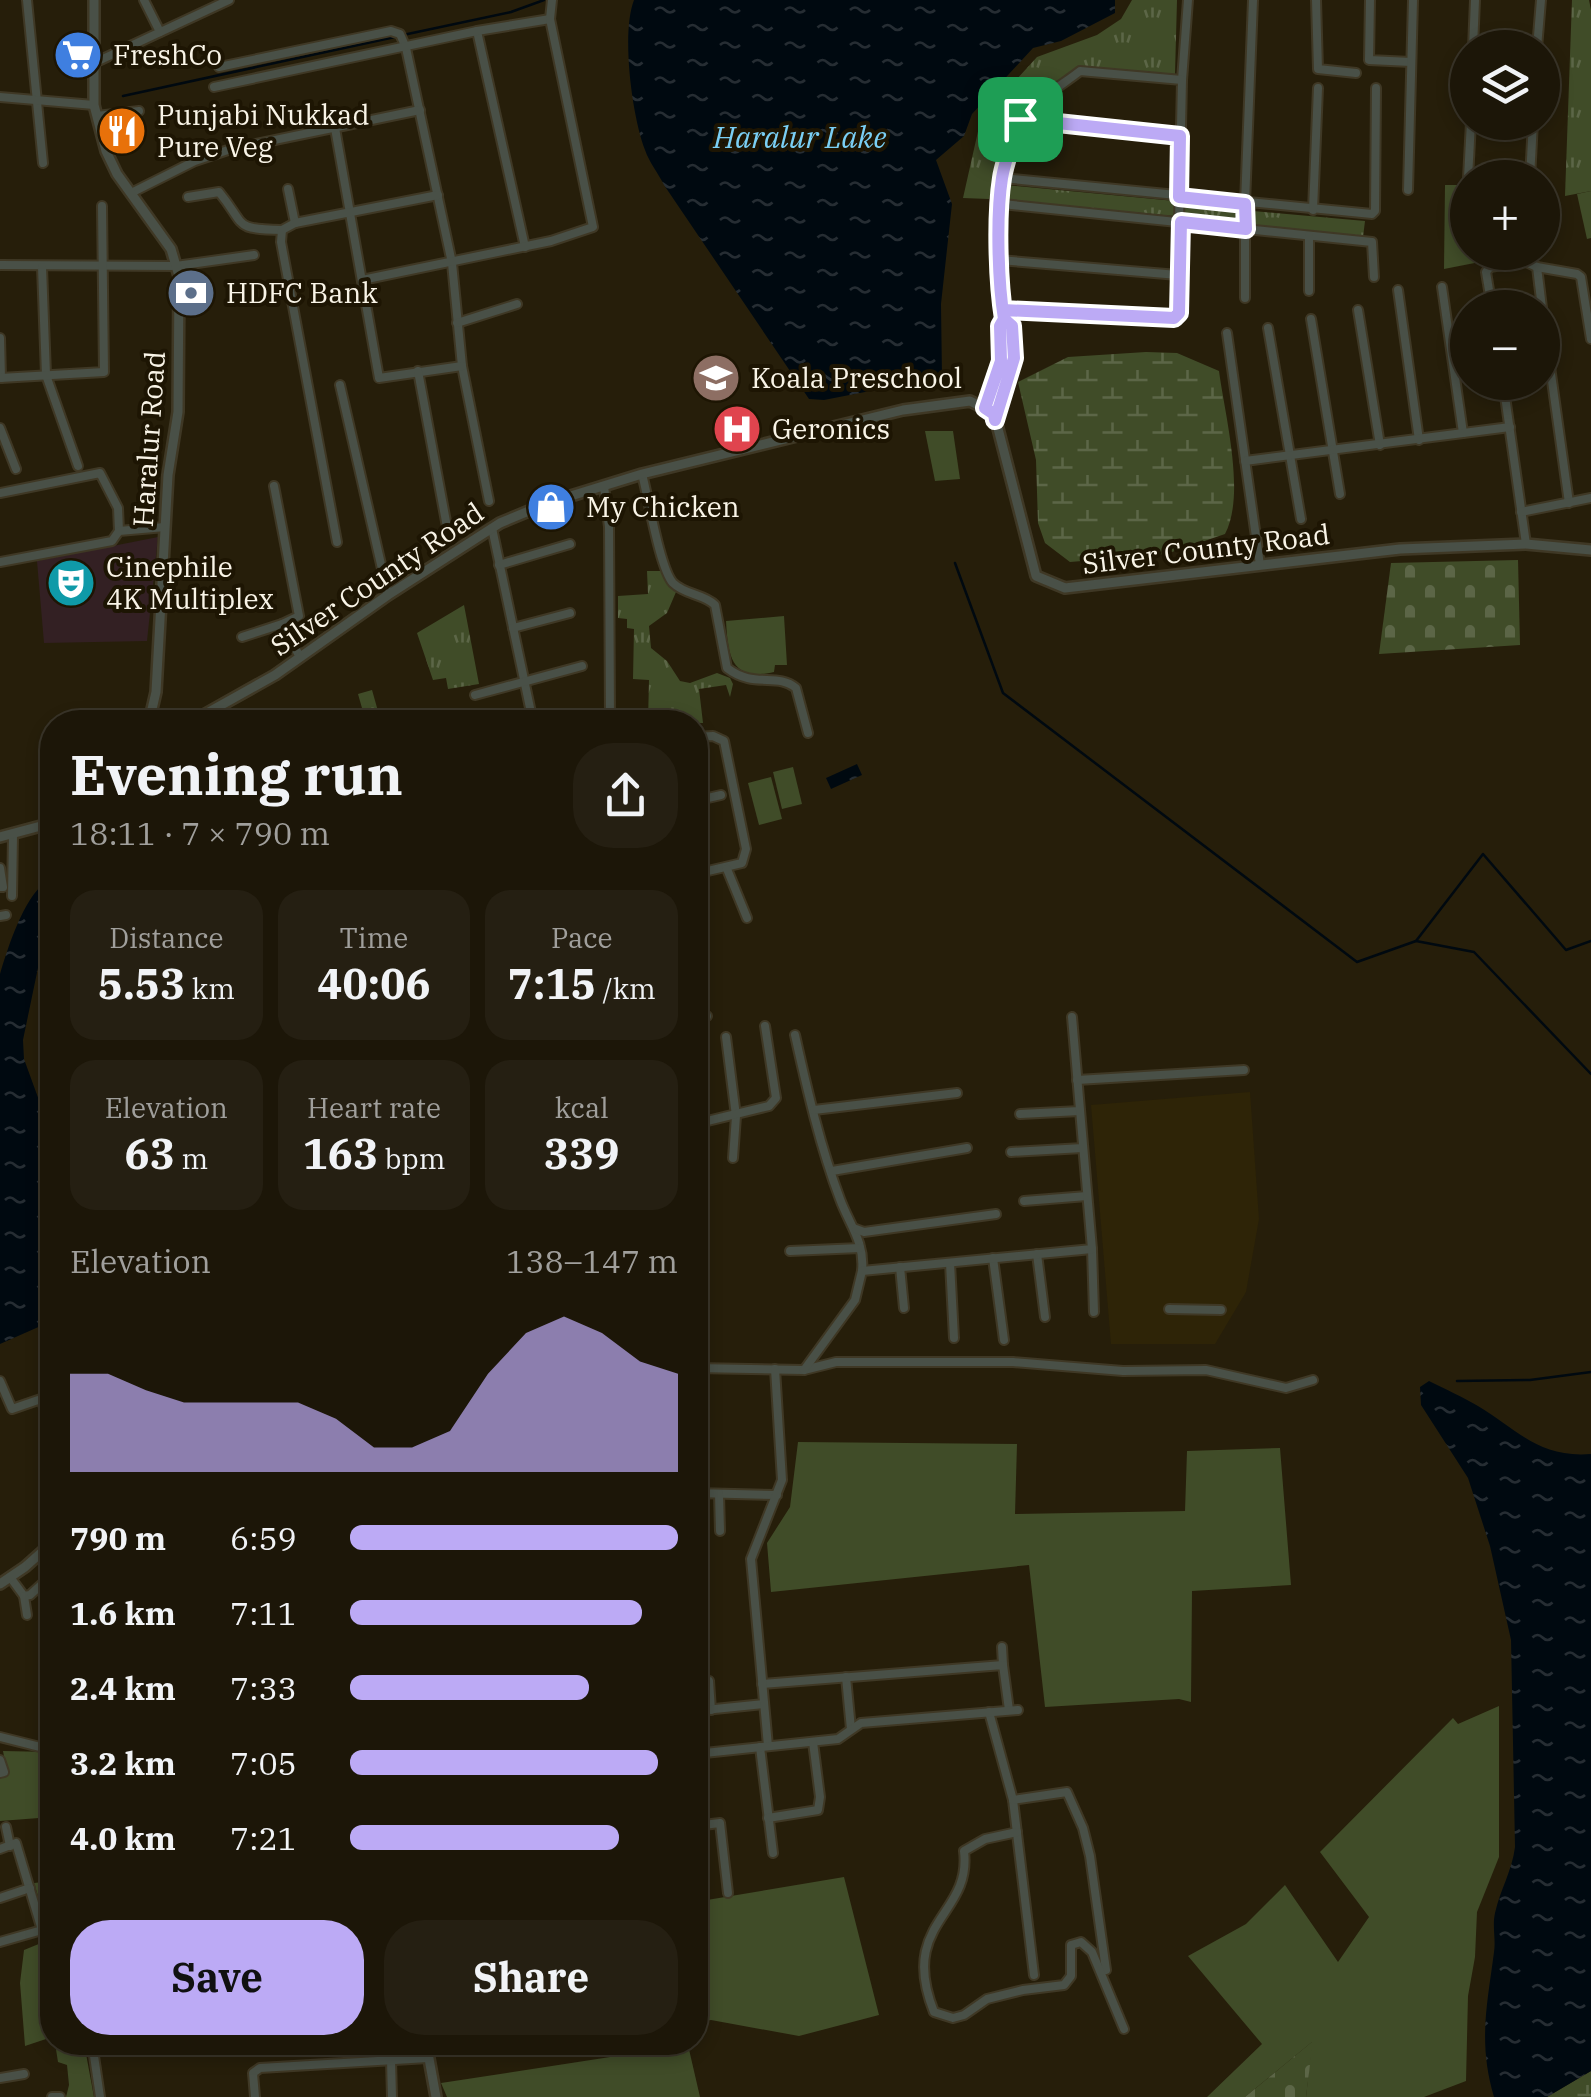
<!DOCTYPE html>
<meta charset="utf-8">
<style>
body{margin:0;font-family:"IBM Plex Serif",serif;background:#251f12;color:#f1f3f6;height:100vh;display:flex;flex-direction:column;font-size:38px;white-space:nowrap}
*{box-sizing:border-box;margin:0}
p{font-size:32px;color:#a09f9c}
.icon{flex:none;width:55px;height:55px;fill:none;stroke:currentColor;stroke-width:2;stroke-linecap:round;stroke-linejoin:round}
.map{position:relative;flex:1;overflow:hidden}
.drawer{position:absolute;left:40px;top:710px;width:668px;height:1345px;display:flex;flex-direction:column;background:#1c1608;border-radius:40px;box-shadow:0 5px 15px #0003,0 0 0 2px #3a3529}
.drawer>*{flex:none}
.buttons{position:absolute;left:1450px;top:30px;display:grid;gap:20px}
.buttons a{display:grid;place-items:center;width:110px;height:110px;border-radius:50%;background:#1c1608;box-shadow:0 5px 15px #0003,0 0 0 2px #3a3529;font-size:50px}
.pin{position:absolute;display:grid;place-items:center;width:85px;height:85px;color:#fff;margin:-42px;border-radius:20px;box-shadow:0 5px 15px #0006}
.round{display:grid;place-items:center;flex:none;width:105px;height:105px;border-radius:40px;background:#251f12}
.head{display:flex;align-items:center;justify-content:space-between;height:170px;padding:0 30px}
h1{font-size:55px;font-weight:700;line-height:75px}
.figures{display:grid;grid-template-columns:repeat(3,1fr);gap:15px;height:170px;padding:10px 30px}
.figures div{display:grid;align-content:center;border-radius:25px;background:#251f12;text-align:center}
.figures b{font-size:42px;font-weight:700}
.figures small{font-size:28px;font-weight:400}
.figures p{font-size:28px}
.chart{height:280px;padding:20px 30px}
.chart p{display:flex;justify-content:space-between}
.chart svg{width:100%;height:180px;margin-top:10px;fill:#bcaaf5;opacity:.7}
.button{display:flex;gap:20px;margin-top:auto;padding:20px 30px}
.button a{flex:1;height:115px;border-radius:40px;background:#bcaaf5;color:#111;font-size:40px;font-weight:700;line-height:115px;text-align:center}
.button a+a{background:#251f12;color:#f1f3f6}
ul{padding:0 30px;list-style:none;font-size:32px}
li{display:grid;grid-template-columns:160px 120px 1fr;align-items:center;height:75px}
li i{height:25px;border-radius:12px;background:#bcaaf5}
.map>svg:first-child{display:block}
</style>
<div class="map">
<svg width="1591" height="2097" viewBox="0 0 1591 2097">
<defs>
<pattern id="wetland-marsh" width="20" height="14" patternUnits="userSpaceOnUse" patternTransform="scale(2.5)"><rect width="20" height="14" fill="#404c28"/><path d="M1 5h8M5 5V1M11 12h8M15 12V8" fill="none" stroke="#5c6647"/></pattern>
<pattern id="cemetery-stones" width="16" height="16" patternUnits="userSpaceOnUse" patternTransform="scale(2.5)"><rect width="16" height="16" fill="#404c28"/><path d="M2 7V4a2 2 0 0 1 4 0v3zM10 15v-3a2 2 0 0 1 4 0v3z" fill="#5c6647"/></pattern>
<pattern id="park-tufts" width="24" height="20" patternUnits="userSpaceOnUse" patternTransform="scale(2.5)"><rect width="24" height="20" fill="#404c28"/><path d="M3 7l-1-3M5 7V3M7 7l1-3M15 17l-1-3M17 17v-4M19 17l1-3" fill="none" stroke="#5c6647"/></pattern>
<pattern id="water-ripples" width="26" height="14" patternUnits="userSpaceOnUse" patternTransform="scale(2.5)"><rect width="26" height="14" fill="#000910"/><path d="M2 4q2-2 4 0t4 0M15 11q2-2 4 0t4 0" fill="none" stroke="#262d33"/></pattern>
</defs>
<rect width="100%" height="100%" fill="#261e0a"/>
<path fill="#332023" d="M158,537L147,641L44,643L37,561Z"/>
<path fill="#2e2407" d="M1250,1092L1259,1219L1246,1292L1215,1344H1111L1091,1105Z"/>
<g fill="#404c28">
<path d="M1445,185H1467L1468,252L1490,253V260L1444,269Z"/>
<path d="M1591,191V238L1587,239L1577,194Z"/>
<path d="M925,431H953L960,479L935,481Z"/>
<path d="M784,616L787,665H775L774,672C731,682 728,656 726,621Z"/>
<path d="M793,767L802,804L782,809L773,772Z"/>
<path d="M771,777L782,819L759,825L748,783Z"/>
<path d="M798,1442L1017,1444L1015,1514L1185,1511L1187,1451L1280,1448L1291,1585L1192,1591L1191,1702L1179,1699L1045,1707L1029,1565L771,1592L767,1543L790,1507Z"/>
<path d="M1499,1706V1857L1477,1912L1475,1957L1468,1996L1466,2081L1424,2097H1306L1312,2042L1245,2097H1207L1262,2044L1188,1956L1246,1924L1285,1885L1338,1962L1369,1917L1320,1852L1453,1718L1458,1724Z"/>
<path d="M3,1751L52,1752V1817L0,1821V1778L7,1773Z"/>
<path d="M844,1877L879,2015L799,2036L711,2020L695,2023V1902Z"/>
<path d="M52,1881V2037L25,2046L20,1983L24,1950L51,1939L34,1883Z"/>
<path d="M55,2043H84L94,2097H66L69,2085L67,2065L58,2062Z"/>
<path d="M688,2045L700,2097H447L441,2083Z"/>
</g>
<g fill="url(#wetland-marsh)">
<path d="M1146,352L1177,353L1219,371C1225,416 1246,494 1225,534L1166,554L1070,562L1045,543L1038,523L1036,460L1018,382L1068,357Z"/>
<path d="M1591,2071V2097H1547Z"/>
</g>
<g fill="url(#cemetery-stones)">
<path d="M1518,560L1520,645L1379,654L1391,563Z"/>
<path d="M1313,2041L1306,2097H1245Z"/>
</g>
<g fill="url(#park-tufts)">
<path d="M1132,0H1177L1175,74L1081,66L1012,121L989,199L963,198L981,118L1037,57L1097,35L1121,19Z"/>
<path d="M1572,0H1589L1591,10V191L1565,196Z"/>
<path d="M1005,185L1175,201L1174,216L1004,200Z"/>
<path d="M1185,203L1242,209L1241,224L1183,218Z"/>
<path d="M1253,211L1365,221L1363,237L1252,227Z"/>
<path d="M647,571H662L676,592L667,613L649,626L651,648L667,661L680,681L690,683L717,673L730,678L733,684L730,697L726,685L699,689L703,723L648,722L649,680L633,679L634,629L627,628V619L618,618V596L648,594Z"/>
<path d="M464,605L479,684L448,689L446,678L433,680L417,633Z"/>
<path d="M372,690L381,722H366L358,694Z"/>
</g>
<g fill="url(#water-ripples)">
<path d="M634,0H1115V13L1061,41L1033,48L972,114L964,136L936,160L952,204L941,304L942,377L824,400L809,399L664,185C658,173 649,162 645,150C632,116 621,33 634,0Z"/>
<path d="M857,764L862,775L831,789L826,778Z"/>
<path d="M45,883L52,887V924L39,963L23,1040L24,1059L52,1136V1321L0,1344V974C7,950 24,897 45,883Z"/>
<path d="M1429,1381C1445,1389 1463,1397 1478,1406C1519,1431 1539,1458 1591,1454V2071L1547,2097H1494C1478,2043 1487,2006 1494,1952C1496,1939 1492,1926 1495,1913C1500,1890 1512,1871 1515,1847L1511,1640L1490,1546L1468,1478L1421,1405L1420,1387Z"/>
</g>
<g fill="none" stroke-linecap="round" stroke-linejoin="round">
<g stroke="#000910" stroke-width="2.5">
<path d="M403,35L511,12L544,0"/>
<path d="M123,96L395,37"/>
<path d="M955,563L1003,693L1357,962L1416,941L1483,854L1566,950L1591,941"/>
<path d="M1416,941L1474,952L1591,1074"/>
<path d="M1457,1381L1530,1380L1591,1372"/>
</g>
<g stroke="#3f3825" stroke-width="12">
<g id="minor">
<path d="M27,0L43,163"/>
<path d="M144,0L160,32"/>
<path d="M1316,0L1318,69L1356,73"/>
<path d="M1370,0L1369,60L1411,62"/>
<path d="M477,31L525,247"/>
<path d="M1473,48L1475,0"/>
<path d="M1537,48L1541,0"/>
<path d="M94,63L229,0"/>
<path d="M219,67L391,31L400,34L406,48L452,263L462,366L489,501"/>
<path d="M1182,80L1188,0"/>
<path d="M214,87L477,31L550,19"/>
<path d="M0,97L94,105"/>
<path d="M97,116L139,111"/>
<path d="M1020,119L1180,136"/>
<path d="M335,128L379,378L462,366"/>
<path d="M1002,178L1372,214L1375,211L1376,88"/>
<path d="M1468,178L1471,122"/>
<path d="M1530,178L1533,122"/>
<path d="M288,189L295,223"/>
<path d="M1408,190L1413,0"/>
<path d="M131,193L195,161L231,149L420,110"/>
<path d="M188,197L219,192C247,226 232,229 282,230"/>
<path d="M1002,204L1372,242L1374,277"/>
<path d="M1313,210L1318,88"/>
<path d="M999,260L1178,275"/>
<path d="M0,265L176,266L254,255"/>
<path d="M42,267L46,375L78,466"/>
<path d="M1537,267L1542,308"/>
<path d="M362,280L551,241L593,227L550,19L552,0"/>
<path d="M1442,287L1463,433"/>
<path d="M1398,290L1419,440"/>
<path d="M1309,291V236"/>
<path d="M1245,298V203L1253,0"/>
<path d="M1492,308L1486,272L1490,267L1524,261L1537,267L1577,274L1581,277L1591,339"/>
<path d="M1542,309L1569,503"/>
<path d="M1358,310L1380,445"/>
<path d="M1311,319L1340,494"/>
<path d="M457,323L517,304"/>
<path d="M1268,328L1301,519"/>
<path d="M1227,333L1260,565"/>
<path d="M0,338L1,378"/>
<path d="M418,371L447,527"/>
<path d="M0,378L104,372L102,206"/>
<path d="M1503,382L1526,544"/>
<path d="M340,385L388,595"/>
<path d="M985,409L1001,361L1000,327L1004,319"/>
<path d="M995,419L1014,358L1011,326C993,309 999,208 1002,180C1003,164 1011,135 1020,120C1029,105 1065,83 1080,71L1182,80L1177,316L1169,318L1003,310"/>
<path d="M0,428L16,469"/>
<path d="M1245,461L1510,427"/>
<path d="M642,474C648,496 660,569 673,583C685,595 704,594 715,605L727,668C754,689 777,672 796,688L808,733"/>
<path d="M274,486L299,616L282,624L300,657"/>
<path d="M604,486L609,527L610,722"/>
<path d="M0,493L100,473L118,508L119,531"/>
<path d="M1521,512L1591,498"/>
<path d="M492,528L533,722"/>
<path d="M337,542L281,242L282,230L295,223L438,195"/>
<path d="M0,562L112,541L119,531L165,527"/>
<path d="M499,565L570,544"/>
<path d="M513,628L570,613"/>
<path d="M242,637L282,624"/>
<path d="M475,695L582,666"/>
<path d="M695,737L713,736L724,741L746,849L742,863L695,874"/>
<path d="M695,801L721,795"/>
<path d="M0,868L3,887H0"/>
<path d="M727,869L747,918"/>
<path d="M12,896L13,835"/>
<path d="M0,916L6,915"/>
<path d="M695,1017L707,1016"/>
<path d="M795,1035C807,1089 820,1146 840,1199C849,1224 865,1242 862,1271"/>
<path d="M726,1037L736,1116L733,1158"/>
<path d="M1077,1080L1244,1070"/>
<path d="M814,1110L957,1093"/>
<path d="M1020,1114L1080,1111"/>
<path d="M695,1124L769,1106L776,1098L765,1026"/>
<path d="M1011,1152L1083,1148"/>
<path d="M832,1171L967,1148"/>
<path d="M1024,1201L1087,1196"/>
<path d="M856,1229L864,1232L996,1214"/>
<path d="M1092,1249L1094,1312"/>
<path d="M790,1251L860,1248"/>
<path d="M1037,1254L1045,1317"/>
<path d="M993,1258L1004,1340"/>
<path d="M950,1263L954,1338"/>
<path d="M900,1267L904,1308"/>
<path d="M1169,1309L1221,1310"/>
<path d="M695,1368L804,1370L836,1362H1013L1123,1371L1206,1370L1286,1388L1313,1380"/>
<path d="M804,1370L855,1300L862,1271L1092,1249L1072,1017"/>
<path d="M0,1381L12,1409L41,1399L52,1428"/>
<path d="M51,1483L52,1484"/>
<path d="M695,1493L777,1495"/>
<path d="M719,1494L720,1531"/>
<path d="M10,1577L24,1596L30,1595L52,1575"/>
<path d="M24,1596L27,1615"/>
<path d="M695,1610L697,1683"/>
<path d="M1002,1647L1003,1665"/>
<path d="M846,1677L851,1729"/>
<path d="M697,1683L709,1681L711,1710"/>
<path d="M762,1684L1003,1665L1009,1710"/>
<path d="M695,1711L764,1704"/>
<path d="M989,1712L1013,1800L1034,1975"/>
<path d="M0,1737L52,1750"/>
<path d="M768,1746L751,1559L782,1480L775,1369"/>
<path d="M760,1747L773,1853"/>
<path d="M695,1754L838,1739L861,1723L1018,1710"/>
<path d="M0,1760L4,1772L0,1773"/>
<path d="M1013,1800L1067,1792L1083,1828L1090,1856L1106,1970"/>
<path d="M768,1818L818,1810L820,1797L813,1742"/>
<path d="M695,1826L720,1823L728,1893"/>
<path d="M6,1827L10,1846"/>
<path d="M1017,1832L985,1839L964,1851C972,1916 898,1922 934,2012L953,2018L964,2015L987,1999L1023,1990L1064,1985L1071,1976V1945L1081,1942L1092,1952L1124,2029"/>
<path d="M0,1849L16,1843L42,1930L0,1942"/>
<path d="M0,1898L30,1888"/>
<path d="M92,2042L100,2097"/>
<path d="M268,2042L270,2050L312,2042"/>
<path d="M391,2060L392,2097"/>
<path d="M0,2078L24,2074"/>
<path d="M52,2097H60"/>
<path d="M255,2097L253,2073L260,2068L428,2058"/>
</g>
</g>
<g stroke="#3f3825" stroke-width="14">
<g id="tertiary">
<path d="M94,0V105L106,151L117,174L171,249L179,276L178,412L168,475L156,692L149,722"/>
<path d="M191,722L275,675L388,595L500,523L548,503L642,474L903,410L970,401L994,413L1036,576L1065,588L1400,549L1526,544L1591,550"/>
<path d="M0,837L52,823"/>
<path d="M52,986C47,1009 46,1034 52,1057"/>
<path d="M0,1584L25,1567L52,1543"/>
<path d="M426,2042L436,2097"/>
</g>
</g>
<use href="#minor" stroke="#495047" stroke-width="8"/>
<use href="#tertiary" stroke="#495047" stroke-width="9"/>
</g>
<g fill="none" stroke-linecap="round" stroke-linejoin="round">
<g stroke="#fff" stroke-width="20">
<path id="route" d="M1020,119C1014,138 1005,159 1002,178C996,216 998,282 1004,319L1000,326L1001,361L985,408L994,414L995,420L1014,358L1012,326L1004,319L1003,310L1174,318L1179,313L1181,222L1246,229L1245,204L1179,197L1180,136L1020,119"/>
</g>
<use href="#route" stroke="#bcaaf5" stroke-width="12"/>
</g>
<defs>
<g id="supermarket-disc" transform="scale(2.5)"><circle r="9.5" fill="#3f7fe0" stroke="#1d1503"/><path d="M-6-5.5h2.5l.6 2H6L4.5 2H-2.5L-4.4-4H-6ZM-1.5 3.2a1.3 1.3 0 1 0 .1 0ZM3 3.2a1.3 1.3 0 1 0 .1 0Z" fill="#fff"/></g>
<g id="restaurant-disc" transform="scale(2.5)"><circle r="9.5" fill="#e8710a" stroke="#1d1503"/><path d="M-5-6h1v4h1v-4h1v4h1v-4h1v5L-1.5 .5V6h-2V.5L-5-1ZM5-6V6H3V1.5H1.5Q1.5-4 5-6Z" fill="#fff"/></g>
<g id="bank-disc" transform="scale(2.5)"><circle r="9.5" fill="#5c6f8a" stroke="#1d1503"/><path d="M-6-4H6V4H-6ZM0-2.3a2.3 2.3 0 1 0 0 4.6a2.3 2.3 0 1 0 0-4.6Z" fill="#fff"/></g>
<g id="school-disc" transform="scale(2.5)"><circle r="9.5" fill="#8d6e63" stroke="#1d1503"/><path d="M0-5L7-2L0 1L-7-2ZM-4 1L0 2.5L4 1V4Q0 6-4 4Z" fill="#fff"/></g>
<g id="hospital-disc" transform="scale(2.5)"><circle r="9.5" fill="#e0444e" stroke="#1d1503"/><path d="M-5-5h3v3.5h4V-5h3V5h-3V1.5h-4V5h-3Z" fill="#fff"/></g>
<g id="shop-disc" transform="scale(2.5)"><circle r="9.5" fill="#3f7fe0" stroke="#1d1503"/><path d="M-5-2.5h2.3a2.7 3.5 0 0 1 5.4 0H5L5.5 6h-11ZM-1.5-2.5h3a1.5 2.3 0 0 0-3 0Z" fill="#fff"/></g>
<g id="theatre-disc" transform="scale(2.5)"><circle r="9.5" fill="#0f9aa8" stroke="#1d1503"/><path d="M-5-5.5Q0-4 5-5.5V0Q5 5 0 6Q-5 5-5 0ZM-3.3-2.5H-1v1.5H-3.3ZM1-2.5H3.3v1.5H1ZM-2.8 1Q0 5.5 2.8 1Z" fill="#fff"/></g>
</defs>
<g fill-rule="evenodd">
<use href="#supermarket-disc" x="78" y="55"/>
<use href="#restaurant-disc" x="122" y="131"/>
<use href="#bank-disc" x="191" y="293"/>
<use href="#school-disc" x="716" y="378"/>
<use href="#hospital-disc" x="737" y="429"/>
<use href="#shop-disc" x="551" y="507"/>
<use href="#theatre-disc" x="71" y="583"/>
</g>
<g text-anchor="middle" stroke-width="8" stroke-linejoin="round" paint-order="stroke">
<g font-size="28" fill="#f9f4e7" stroke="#1d1503" text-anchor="start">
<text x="113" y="65">FreshCo</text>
<text x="157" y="125">Punjabi Nukkad<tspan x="157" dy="32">Pure Veg</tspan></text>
<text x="226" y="303">HDFC Bank</text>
<text x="751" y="388">Koala Preschool</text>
<text x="772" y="439">Geronics</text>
<text x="586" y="517">My Chicken</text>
<text x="106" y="577">Cinephile<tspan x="106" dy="32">4K Multiplex</tspan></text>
</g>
<g font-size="28" fill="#f9f4e7" stroke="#1d1503">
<text transform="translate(149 439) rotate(-86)" y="10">Haralur Road</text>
<text transform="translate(1206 549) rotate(-7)" y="10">Silver County Road</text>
<text transform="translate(377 579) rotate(-34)" y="10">Silver County Road</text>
</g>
<g font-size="30" font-style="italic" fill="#7acff5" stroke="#1d1503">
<text x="800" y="148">Haralur Lake</text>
</g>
</g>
</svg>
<div class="buttons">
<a><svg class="icon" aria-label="layers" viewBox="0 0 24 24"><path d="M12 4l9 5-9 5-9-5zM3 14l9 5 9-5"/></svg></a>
<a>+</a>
<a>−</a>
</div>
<div class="pin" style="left:1020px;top:119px;background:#1e9e55"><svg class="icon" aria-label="arrive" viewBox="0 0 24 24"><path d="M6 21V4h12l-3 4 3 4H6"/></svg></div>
<section class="drawer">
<div class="head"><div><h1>Evening run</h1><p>18:11 · 7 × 790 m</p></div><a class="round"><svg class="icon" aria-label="share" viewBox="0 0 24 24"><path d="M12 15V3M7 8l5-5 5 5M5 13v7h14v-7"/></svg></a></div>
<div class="figures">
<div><p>Distance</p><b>5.53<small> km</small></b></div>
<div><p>Time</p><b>40:06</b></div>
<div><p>Pace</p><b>7:15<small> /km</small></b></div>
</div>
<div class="figures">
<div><p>Elevation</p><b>63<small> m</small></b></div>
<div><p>Heart rate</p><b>163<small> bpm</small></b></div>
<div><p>kcal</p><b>339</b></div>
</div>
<div class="chart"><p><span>Elevation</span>138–147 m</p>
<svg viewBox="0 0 160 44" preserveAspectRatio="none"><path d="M0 44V20L10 20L20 24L30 27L40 27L50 27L60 27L70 31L80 38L90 38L100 34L110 20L120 10L130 6L140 10L150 17L160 20V44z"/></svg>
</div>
<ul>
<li><b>790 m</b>6:59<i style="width:100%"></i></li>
<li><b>1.6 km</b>7:11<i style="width:89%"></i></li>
<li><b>2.4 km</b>7:33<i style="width:73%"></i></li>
<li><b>3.2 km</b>7:05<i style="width:94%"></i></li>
<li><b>4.0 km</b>7:21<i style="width:82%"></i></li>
</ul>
<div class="button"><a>Save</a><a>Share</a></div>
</section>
</div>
